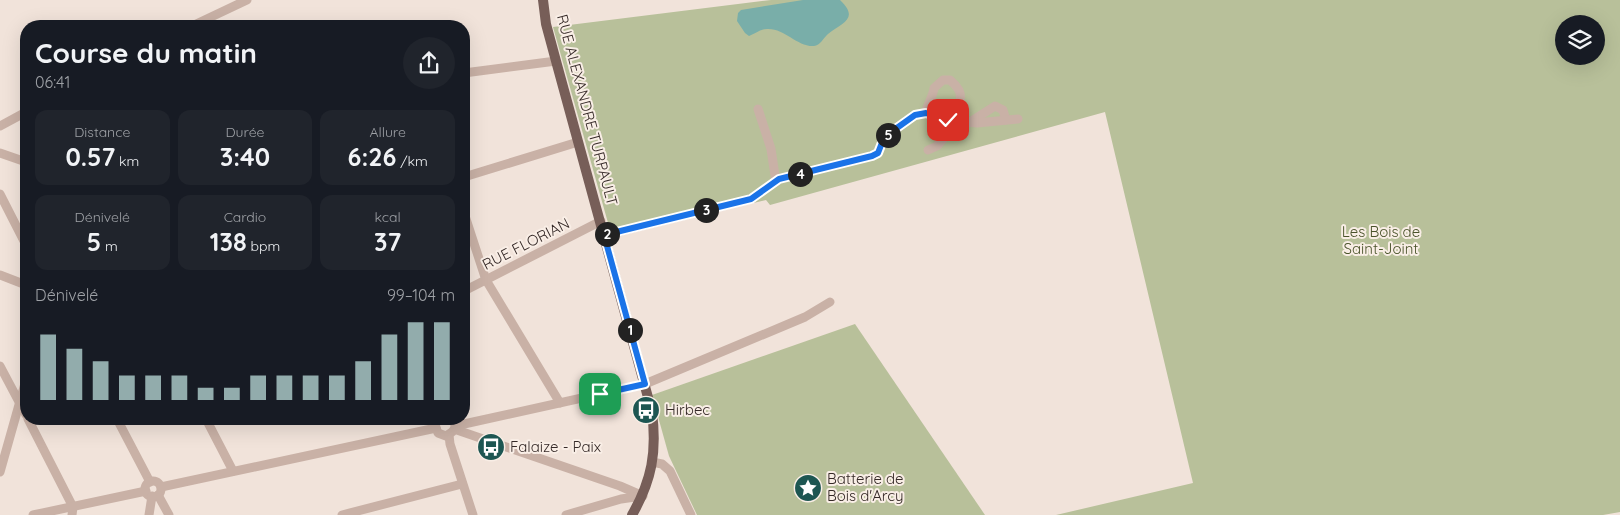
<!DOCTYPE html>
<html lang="fr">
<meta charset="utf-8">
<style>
body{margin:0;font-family:Quicksand,sans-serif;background:#20242c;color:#f1f3f6;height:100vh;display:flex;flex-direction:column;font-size:19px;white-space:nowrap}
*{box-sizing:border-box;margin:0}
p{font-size:16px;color:#9ea1a6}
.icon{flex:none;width:28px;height:28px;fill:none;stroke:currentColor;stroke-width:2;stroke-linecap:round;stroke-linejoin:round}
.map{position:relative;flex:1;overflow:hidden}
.details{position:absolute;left:20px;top:20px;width:450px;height:405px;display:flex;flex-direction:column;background:#171b24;border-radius:20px;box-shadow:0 5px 20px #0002}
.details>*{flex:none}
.buttons{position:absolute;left:1555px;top:15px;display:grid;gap:10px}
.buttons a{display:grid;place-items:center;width:50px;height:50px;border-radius:50%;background:#171b24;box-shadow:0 5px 20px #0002;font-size:25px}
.pin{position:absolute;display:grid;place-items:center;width:42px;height:42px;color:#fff;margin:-21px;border-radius:10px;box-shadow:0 2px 8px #0006}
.km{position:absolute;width:25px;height:25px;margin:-12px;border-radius:50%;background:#222;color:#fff;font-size:14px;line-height:25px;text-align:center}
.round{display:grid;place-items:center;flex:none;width:52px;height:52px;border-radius:26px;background:#20242c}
.headline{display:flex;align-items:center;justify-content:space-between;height:85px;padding:0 15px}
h1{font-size:28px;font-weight:700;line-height:38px}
.figures{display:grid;grid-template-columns:repeat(3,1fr);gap:8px;height:85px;padding:5px 15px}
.figures div{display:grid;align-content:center;border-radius:12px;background:#20242c;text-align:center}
.figures b{font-size:25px;font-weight:700}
.figures small{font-size:14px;font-weight:400}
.figures p{font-size:14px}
.chart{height:140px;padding:10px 15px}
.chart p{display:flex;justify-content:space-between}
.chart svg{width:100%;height:90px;margin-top:5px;stroke:#92acac;stroke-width:6}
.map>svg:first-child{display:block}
</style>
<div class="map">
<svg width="1620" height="515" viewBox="0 0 1620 515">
<rect width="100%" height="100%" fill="#f1e3da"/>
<g fill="#b8c09a" fill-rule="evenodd">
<path d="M771,0H1620V512L1603,515H1056L1193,483L1105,112L770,205L766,200L749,204L747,196L610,230L553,27ZM1564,24H1596V56H1564Z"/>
<path d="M855,324L985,515H697L669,456L652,395Z"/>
</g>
<path fill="#79aea9" d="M803,0H840C860,19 842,23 828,34C824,37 820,46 814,46C797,47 785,28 767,29C760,29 755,34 749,36L745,33L737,21L738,13L741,10Z"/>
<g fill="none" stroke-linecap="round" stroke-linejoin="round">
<g stroke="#c9b1a6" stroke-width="9">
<path d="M192,26L247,0"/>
<path d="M464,73L556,61"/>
<path d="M758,109L771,149L776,182"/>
<path d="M926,113C927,104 933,97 934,88L943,80H950C968,95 960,103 948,120"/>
<path d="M970,122L995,106L1003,110L1006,120"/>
<path d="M0,126L26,112"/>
<path d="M928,150L937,146L944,138L940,122L935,116"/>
<path d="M0,153L26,162"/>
<path d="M464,177L578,142"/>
<path d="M0,194L26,245"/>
<path d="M464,213L486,280L560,403"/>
<path d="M605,235L751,199L779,179L872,156L878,153L883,140L887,135L915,115L926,113L948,120L977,123L1018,119"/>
<path d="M0,275L26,285"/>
<path d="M464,291L601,221"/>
<path d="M0,366L26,415"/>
<path d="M28,419L73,507L72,515"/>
<path d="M117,419L150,482"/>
<path d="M206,419L233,471"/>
<path d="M422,419L436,422"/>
<path d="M439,419L435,425L438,433L446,436L452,432"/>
<path d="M454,423L464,424L645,384L805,317L830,302"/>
<path d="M454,429L620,486L643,496"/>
<path d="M449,435L450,444L473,515"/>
<path d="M652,462L662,464L670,471L691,515"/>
<path d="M0,472L26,380"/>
<circle cx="153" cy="489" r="8"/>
<path d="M161,487L436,428"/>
<path d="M158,495L169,515"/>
<path d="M33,515L146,491"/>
<path d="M149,515L152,496"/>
<path d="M342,515L462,484"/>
<path d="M566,515L621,499L642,496"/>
</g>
<path stroke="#775e58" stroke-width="10" d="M543,0L546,24L556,61L652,412C657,452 652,480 632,515"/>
</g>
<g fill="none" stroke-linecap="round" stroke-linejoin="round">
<g stroke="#fff" stroke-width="10">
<path id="route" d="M600,394L645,384L604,235L751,199L779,179L872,156L878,153L883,140L887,135L915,115L926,113L948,120"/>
</g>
<use href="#route" stroke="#1a73e8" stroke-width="6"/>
</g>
<defs>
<g id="bus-disc" transform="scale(1.4375)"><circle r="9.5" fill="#1d5652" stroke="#f9eee6"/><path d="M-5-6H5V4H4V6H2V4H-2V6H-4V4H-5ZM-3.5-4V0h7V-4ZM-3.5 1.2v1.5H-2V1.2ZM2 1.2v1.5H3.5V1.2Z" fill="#fff"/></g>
<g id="sight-disc" transform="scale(1.4375)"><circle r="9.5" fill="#1d5652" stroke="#f9eee6"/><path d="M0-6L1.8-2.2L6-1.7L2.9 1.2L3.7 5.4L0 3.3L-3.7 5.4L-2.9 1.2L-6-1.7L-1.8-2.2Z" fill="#fff"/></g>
</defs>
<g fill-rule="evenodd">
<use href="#bus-disc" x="646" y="410"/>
<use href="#bus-disc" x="491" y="447"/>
<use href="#sight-disc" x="808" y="488"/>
</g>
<g text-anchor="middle" stroke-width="4" stroke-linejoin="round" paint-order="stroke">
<g font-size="15" fill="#352927" stroke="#f9eee6">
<text transform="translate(587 110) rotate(75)" y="5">RUE ALEXANDRE TURPAULT</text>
<text transform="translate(526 244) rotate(-27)" y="5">RUE FLORIAN</text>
</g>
<g font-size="15" fill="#4a532b" stroke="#f9eee6">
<text x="1381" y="237">Les Bois de<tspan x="1381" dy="17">Saint-Joint</tspan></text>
</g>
<g font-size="15" fill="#352927" stroke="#f9eee6" text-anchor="start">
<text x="665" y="415">Hirbec</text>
<text x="510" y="452">Falaize - Paix</text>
<text x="827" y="484">Batterie de<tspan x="827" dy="17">Bois d'Arcy</tspan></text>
</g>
</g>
</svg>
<div class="buttons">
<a><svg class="icon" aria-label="layers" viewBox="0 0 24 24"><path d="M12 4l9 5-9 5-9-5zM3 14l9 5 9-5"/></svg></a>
</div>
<div class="pin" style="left:600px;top:394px;background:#1e9e55"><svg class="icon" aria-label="arrive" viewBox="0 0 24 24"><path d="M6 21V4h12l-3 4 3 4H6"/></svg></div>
<div class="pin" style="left:948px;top:120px;background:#d93025"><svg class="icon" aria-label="check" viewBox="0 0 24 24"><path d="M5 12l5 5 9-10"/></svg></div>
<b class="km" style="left:630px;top:330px">1</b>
<b class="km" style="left:607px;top:234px">2</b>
<b class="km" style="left:706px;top:210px">3</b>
<b class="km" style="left:800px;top:174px">4</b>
<b class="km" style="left:888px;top:135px">5</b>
<section class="details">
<div class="headline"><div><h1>Course du matin</h1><p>06:41</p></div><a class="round"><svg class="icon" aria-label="share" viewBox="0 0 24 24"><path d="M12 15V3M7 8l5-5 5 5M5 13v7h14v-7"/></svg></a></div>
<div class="figures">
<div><p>Distance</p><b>0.57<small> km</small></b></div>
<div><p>Durée</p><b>3:40</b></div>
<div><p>Allure</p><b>6:26<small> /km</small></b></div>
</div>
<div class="figures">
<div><p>Dénivelé</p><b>5<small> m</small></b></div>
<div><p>Cardio</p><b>138<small> bpm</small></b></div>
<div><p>kcal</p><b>37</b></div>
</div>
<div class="chart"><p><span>Dénivelé</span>99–104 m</p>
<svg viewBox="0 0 160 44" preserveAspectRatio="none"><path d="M5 44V12M15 44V19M25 44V25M35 44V32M45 44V32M55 44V32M65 44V38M75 44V38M85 44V32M95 44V32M105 44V32M115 44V32M125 44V25M135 44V12M145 44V6M155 44V6"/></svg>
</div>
</section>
</div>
